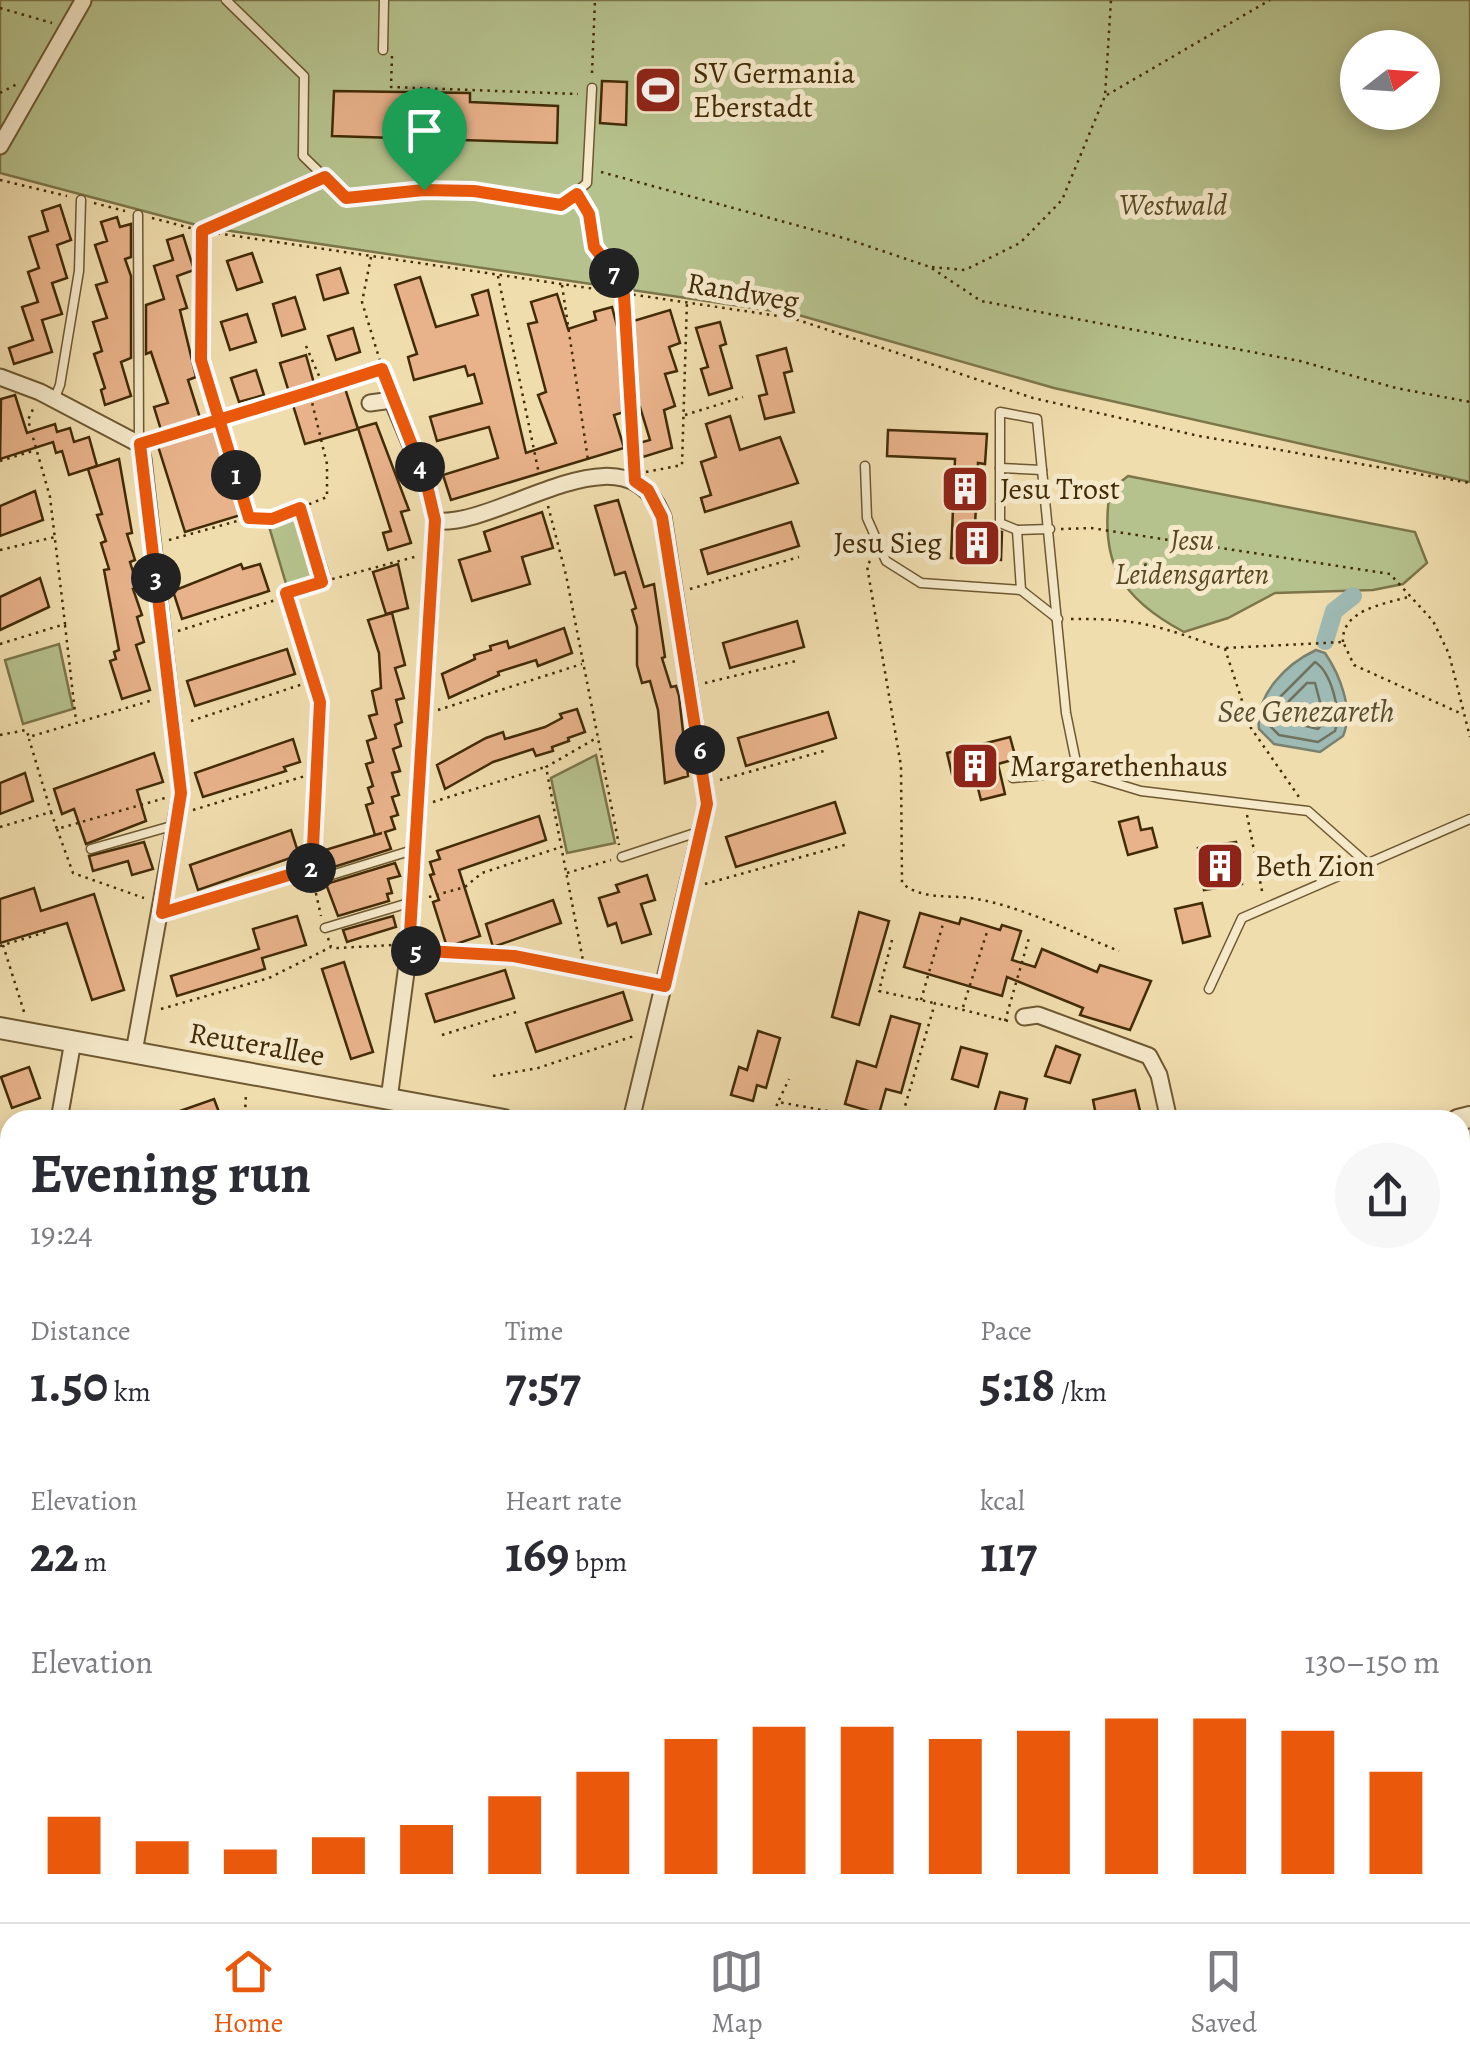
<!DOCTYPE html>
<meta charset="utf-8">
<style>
body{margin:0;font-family:Alegreya,serif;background:#f7f7f7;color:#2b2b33;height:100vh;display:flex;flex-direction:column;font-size:38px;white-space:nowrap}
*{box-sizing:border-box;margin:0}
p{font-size:32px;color:#7c7c81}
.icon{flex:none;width:55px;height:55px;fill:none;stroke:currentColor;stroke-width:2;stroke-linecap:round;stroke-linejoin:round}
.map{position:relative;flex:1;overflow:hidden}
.drawer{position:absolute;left:0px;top:1110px;width:1470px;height:812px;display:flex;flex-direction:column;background:#fff;border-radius:30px 30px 0 0;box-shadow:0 5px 15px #0003}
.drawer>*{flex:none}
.needle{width:65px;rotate:73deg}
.tools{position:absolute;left:1340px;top:30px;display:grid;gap:20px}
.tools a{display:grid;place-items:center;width:100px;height:100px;border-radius:50%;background:#fff;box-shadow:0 5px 15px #0003;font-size:50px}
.pin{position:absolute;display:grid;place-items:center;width:85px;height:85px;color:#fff;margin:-102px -42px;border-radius:50% 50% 50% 0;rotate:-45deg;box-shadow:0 0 10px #0007}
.pin .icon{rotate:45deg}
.km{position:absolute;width:50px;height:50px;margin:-25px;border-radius:50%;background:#222;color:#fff;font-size:28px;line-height:50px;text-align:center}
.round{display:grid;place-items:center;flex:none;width:105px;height:105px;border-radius:52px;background:#f7f7f7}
.head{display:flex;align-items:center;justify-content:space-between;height:170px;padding:0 30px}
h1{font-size:55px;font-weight:700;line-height:75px}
.figures{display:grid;grid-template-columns:repeat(3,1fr);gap:15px;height:170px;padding:10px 30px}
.figures div{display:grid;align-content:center}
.figures b{font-size:50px;font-weight:700}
.figures small{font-size:28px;font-weight:400}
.figures p{font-size:28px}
.chart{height:280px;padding:20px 30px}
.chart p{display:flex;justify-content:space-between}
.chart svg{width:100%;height:180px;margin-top:10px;stroke:#ea580c;stroke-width:6}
.tab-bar{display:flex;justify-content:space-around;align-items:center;height:140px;border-top:2px solid #e1e1e2;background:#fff;font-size:28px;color:#7c7c81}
.tab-bar a{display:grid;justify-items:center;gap:5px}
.tab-bar .on{color:#ea580c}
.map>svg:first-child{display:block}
</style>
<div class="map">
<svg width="1470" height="1922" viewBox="0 0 1470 1922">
<rect width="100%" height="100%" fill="#f0ddae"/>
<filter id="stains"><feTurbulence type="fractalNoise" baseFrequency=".002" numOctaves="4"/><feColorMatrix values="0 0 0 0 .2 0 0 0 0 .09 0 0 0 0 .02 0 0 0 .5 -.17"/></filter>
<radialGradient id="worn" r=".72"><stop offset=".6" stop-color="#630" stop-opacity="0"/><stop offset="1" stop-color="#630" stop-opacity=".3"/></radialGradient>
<g fill="#b6c28d" stroke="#7c764a" stroke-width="2.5" fill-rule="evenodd">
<path d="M0,0H1470V482L1054,388L795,314L204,227L0,173ZM1358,48H1422V112H1358Z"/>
<path d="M1128,476L1415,532L1427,563L1403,584L1373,590L1275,593L1228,618L1184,632C1120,598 1099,562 1110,490Z"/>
<path d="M309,511L329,574L287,587L268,523Z"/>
<path d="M59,644L73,709L23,724L5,660Z"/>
<path d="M596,755L615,843L567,853L551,778Z"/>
<path d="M1460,1903L1470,1904V1922H1365L1364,1913L1460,1912Z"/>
</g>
<path fill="#9ebab4" stroke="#79816f" stroke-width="2.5" d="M1316,650L1325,653C1340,675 1354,710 1343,736L1320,752L1274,744L1259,729C1255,695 1286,664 1316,650Z"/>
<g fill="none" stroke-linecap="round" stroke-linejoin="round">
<g stroke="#70725e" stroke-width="2.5">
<path d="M1315,662C1331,672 1342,712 1335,731L1318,742L1279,735L1269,725L1270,707Z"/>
<path d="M1307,683H1315L1325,721L1318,729L1281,720L1289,701Z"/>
</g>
<path stroke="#9ebab4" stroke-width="18" d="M1325,641L1334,611L1353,596"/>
</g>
<g fill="#e8b28a" stroke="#422b07" stroke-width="2.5">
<path d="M602,81L627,82L626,125L600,123Z"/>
<path d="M334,91L470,93V102L558,106L557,143L332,136Z"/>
<path d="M60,205L71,240L57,245L67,278L52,283L62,314L42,320L52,352L14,364L9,348L33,340L22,307L38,302L28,272L39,268L29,237L48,231L42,211Z"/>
<path d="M117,217L120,227L131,224V257L125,259L131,276V358L121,362L131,396L105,405L101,390L105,388L94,354L102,351L93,322L107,318L96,285L107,282L95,245L107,241L101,222Z"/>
<path d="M183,235L194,270L177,276L187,308L180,310L196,377L188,380L200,418L161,430L154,407L168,403L151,352L146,354V305L164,299L154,266L173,260L167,240Z"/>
<path d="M252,253L262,282L237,290L227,261Z"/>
<path d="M340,268L348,293L324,300L317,275Z"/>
<path d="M420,277L436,327L478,315L472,295L488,290L526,453L556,443L538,395L546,392L528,324L537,322L531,302L557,294L568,329L596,320L594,312L612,307L617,326L670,310L680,343L669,347L677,371L665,374L675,406L664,410L672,448L643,457L639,443L650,440L640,407L614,415L624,448L451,500L443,475L498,458L489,427L437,441L430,417L482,403L474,374L468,376L465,366L414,380L408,357L417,354L395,285Z"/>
<path d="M295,297L305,329L282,336L273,304Z"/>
<path d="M247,314L256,342L230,350L221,322Z"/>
<path d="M720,322L726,344L720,346L732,388L709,395L701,369L708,367L696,328Z"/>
<path d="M353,328L360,352L336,360L328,336Z"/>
<path d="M786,348L792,371L784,373L794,412L765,419L759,396L767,394L757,356Z"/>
<path d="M306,355L317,394L344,385L358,429L305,444L280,363Z"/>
<path d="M256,370L264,395L239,402L231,378Z"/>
<path d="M15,395L27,433L55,424L57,432L70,428L74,442L89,437L97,466L69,475L62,451L56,453L53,442L0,459L1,399Z"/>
<path d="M730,416L740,450L780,437L798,483L705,512L701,498L711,495L701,462L716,457L706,424Z"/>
<path d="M376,423L409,510L401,512L411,543L388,550L383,533L391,531L358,428Z"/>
<path d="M216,429L244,514L185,532L158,446Z"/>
<path d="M888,430L987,434L985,464L978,463L975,526L1002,532L1001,560L951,558L955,459L887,456Z"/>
<path d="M119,459L132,533L127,534L135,560L130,562L138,588L133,589L142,615L137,617L144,642L136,645L150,690L122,699L110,661L116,659L114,652L119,650L104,570L109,569L101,543L106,541L97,515L102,514L88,469Z"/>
<path d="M35,491L43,520L0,536V506Z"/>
<path d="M618,500L644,587L654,584L665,657L662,658L671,687L676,686L679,696L688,776L665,783L658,710L650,681L642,683L637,665V627L632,610L636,608L625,572L615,575L595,506Z"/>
<path d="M542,512L553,548L522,557L530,584L472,601L459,560L490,551L484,532Z"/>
<path d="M791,522L799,546L708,574L701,550Z"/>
<path d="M241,564L243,569L260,564L269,591L182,619L173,591Z"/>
<path d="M398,564L408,608L386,614L373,572Z"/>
<path d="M40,578L49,607L0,630V597Z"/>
<path d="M392,613L405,665L395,668L404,698L396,700L402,722L395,725L401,746L393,749L400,771L392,773L399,795L392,797L398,815L391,817L395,829L385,832L391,849L321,871L315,853L382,833L375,835L366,805L373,803L368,788L373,786L366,764L373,762L367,741L376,738L369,716L377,714L372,691L381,688L379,653L368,620Z"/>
<path d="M797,621L804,647L730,668L723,643Z"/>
<path d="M564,628L572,653L538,666L536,660L498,672L499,675L449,698L442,674L475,659L474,655L491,650L490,646L507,641L509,648Z"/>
<path d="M287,649L295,674L195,706L187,681Z"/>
<path d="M577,709L585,732L568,738L569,741L552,747L553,751L536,756L533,749L493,762L445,789L437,765L486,738L503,732L505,739L545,727L562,718L560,714Z"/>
<path d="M828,712L836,738L746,766L738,738Z"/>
<path d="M1010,737L1016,759L998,764L1005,794L981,800L973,769L952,774L947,753Z"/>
<path d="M293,739L300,762L284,767L286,771L203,797L195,773Z"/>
<path d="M154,753L163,782L137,790L146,821L86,844L74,809L62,814L54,789Z"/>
<path d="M25,773L33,801L0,814V783Z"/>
<path d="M835,802L845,833L736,867L726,837Z"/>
<path d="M539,816L546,840L459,870L480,936L447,947L433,902L439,900L430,875L434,874L430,862L440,859L437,851Z"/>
<path d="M1138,817L1141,830L1152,828L1157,847L1128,855L1119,822Z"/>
<path d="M291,830L299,855L198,890L190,865Z"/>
<path d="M144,842L153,869L132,875L128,861L93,871L89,856Z"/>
<path d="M1236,842L1242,884L1204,890L1198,848Z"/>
<path d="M395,863L400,876L388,879L392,893L387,894L389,901L338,916L326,884Z"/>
<path d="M647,875L655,900L641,904L651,934L622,943L616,923L608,926L599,898L619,892L616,885Z"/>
<path d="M34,888L41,911L94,894L124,990L92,1000L67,923L0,943V899Z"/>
<path d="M553,900L561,923L493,947L486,924Z"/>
<path d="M1202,903L1210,936L1183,943L1175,909Z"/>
<path d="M859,912L889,921L859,1025L832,1017Z"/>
<path d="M920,913L959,924L961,918L1000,930L1002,925L1021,931L1012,960L1035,967L1042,949L1097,972L1100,965L1151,981L1130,1030L1080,1015L1083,1008L1007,977L1002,996L904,967Z"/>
<path d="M297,916L306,945L262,958L265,969L177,996L171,976L259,949L253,929Z"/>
<path d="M393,916L396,927L347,942L343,930Z"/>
<path d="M344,962L373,1052L351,1059L322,969Z"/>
<path d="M505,970L514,998L435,1022L426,994Z"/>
<path d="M623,992L632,1020L536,1052L526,1023Z"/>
<path d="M891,1016L920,1024L901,1093L886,1089L879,1114L845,1104L857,1061L876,1067Z"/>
<path d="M758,1031L780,1038L766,1088L757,1085L753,1101L731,1095L739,1067L747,1070Z"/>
<path d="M1056,1046L1080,1055L1070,1083L1045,1076Z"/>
<path d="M961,1047L987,1054L978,1087L952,1079Z"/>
<path d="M29,1067L40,1098L12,1108L1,1077Z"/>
<path d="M1135,1090L1140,1111L1097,1120L1093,1100Z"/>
<path d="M1000,1092L1027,1099L1022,1120H992Z"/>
<path d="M214,1099L222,1120H161L160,1118Z"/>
</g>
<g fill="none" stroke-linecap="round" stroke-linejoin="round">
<g stroke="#6e5831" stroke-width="11">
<g id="service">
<path d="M226,0L304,76L303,156L346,198L474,191L561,205L587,183L592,88"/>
<path d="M383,50L384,0"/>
<path d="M138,215L139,444L219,420"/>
<path d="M54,400L60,385L79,271L81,200"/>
<path d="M865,466L867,518L886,561L921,583L1021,590L1058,619"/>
<path d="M1000,468L1042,470"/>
<path d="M1050,529L1017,530L1000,523V412L1037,419L1066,713L1078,772"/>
<path d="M1017,530L1021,590"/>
<path d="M1013,778L1078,772L1141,791L1308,811L1370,866"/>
<path d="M91,849L175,825"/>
<path d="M622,857L698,832"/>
<path d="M325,877L413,850"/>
<path d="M325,928L412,902"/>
<path d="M1209,989L1242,918L1470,819"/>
</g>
</g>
<g stroke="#6e5831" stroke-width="19">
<g id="minor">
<path d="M0,146L83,1"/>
<path d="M0,377L40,392L139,444L143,459L181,793L134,1052"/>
<path d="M370,403L392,400L426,481L435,521L409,950L389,1099"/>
<path d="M435,521C502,528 625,420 663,517L707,804L631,1120"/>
<path d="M1024,1017L1038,1015L1149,1056L1159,1075L1169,1120"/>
<path d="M59,1120L73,1041"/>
<path d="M1460,1163L1470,1161"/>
<path d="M0,1201L10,1197"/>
<path d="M1460,1387L1470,1385"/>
<path d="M1460,1791L1470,1788"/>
<path d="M0,1885L13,1922"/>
<path d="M1460,1891L1470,1892"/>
<path d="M305,1912L308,1922"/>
<path d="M549,1912L552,1922"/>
<path d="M756,1912L758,1922"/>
<path d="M1234,1912L1237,1922"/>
<path d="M989,1922L1023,1912"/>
</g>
</g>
<g stroke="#6e5831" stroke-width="24">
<g id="tertiary">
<path d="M0,1028L504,1120"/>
<path d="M1458,1120L1470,1117"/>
<path d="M0,1489L10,1486"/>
<path d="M0,1505L10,1502"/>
</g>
</g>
<g stroke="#422b07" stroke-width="2.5" stroke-dasharray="2.5 5" stroke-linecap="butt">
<path d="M0,8L52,23"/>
<path d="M392,56L391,87L578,94"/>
<path d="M592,73L595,0"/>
<path d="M0,93L17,84"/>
<path d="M1107,95L1270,0"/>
<path d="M601,172L847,239L930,267L981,301L1300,361L1396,388L1470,402"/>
<path d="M0,180L67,196"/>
<path d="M94,203L125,211"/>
<path d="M583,204C591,217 589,230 594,244C600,263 620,274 624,295L635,468"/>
<path d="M152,218L202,231L792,318L1033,398L1199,436L1470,483"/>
<path d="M371,257L362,302L387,384"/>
<path d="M932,267L965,270L1020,243L1062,200L1105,96L1111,0"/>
<path d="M498,276L539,474"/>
<path d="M562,285L588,460"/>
<path d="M306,346L323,385"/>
<path d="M215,407L198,333L204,227L314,181"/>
<path d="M685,415L743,397"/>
<path d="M231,416L382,369"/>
<path d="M0,461L36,450"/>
<path d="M646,472L682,465L687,300"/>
<path d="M548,506L566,575L619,845"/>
<path d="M302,507L327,497V464L310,394"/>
<path d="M1061,529L1091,528L1390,574L1433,621L1449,654L1470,737"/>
<path d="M169,540L248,518"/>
<path d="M0,550L55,537"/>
<path d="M870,561L867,566L901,766L902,883C923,901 951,894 977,899C1026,908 1074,933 1119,951"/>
<path d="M325,581L418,556"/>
<path d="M690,589L799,557"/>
<path d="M1071,619C1141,618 1160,627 1225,649L1251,728L1299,797"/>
<path d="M65,625L76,721"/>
<path d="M178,631L285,597"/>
<path d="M1343,642C1341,610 1384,604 1408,597"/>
<path d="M0,644L65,624L50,497L28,420L34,407"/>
<path d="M1226,648L1343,642L1354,665L1462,714"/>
<path d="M705,683L796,661"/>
<path d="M438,710L582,664"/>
<path d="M191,721L312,681"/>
<path d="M0,735L26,730L29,737L153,700"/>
<path d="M720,780L824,751"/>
<path d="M433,802L545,767"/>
<path d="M193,810L315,773"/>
<path d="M51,812L57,829L165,798"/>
<path d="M1247,815L1263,896"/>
<path d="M0,827L51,812L29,739"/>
<path d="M57,829L73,873L144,898"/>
<path d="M311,871L321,916"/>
<path d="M567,873L611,860"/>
<path d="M705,884L848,844"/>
<path d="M429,897L465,887L482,873L561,847"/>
<path d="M177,909L311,868L320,702L286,597V593L323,582L300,508L272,519L249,518L224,434"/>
<path d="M328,938L331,947L337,948L393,945"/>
<path d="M892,940L879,991L934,1003"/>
<path d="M3,945L25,1015"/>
<path d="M0,946L46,932"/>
<path d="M425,951L514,956L649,983"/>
<path d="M584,966L546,767L598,737"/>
<path d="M921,1000L943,924"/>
<path d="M963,1007L987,932"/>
<path d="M161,1009L269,978L331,947"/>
<path d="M1005,1021L1029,938"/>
<path d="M442,1035L519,1011"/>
<path d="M493,1076L538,1068L634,1036"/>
<path d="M779,1100L789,1079"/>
<path d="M230,1120L245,1113L246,1094"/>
<path d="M591,1120L594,1114"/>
<path d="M771,1120L778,1102L878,1120"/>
<path d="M901,1120L935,1003L1008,1021"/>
<path d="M1404,1922L1406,1912"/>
</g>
<use href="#service" stroke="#f5e9ca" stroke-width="8"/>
<use href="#minor" stroke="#f5e9ca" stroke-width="15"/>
<use href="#tertiary" stroke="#f5e9ca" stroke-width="20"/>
<g stroke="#422b07" stroke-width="2.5">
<path d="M1460,1149L1470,1146"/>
<path d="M0,1499L10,1496"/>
</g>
</g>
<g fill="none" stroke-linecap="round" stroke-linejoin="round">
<g stroke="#fff" stroke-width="20">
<path id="route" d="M424,190L346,198L325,177L202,231L201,360L249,518L272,519L300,508L322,582L286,593L320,702L312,868L162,913L181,793L140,444L310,392L382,369L426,481L435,520L409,950L514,956L665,986L707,804L662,517L648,490L635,481L624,295L622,283L594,247L589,214L577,194L561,205L474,191L424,190"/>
</g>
<use href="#route" stroke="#ea580c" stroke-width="12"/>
</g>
<defs>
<g id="stadium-square" transform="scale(2.5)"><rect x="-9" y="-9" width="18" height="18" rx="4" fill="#8f2418" stroke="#f5e9ca"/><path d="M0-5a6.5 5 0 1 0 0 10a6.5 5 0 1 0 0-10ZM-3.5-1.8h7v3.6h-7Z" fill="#fff"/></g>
<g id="building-square" transform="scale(2.5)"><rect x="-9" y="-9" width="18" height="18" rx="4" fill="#8f2418" stroke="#f5e9ca"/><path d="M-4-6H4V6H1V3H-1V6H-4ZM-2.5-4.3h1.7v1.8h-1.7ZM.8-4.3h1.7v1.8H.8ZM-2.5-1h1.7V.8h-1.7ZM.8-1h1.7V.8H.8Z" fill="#fff"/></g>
</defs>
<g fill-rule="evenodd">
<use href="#stadium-square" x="658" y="90"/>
<use href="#building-square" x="965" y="489"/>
<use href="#building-square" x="977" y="543"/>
<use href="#building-square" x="975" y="766"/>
<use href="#building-square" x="1220" y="866"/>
</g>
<g text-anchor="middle" stroke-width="10" stroke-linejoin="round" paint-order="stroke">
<g font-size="30" fill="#422b07" stroke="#f5e9ca" text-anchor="start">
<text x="693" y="83">SV Germania<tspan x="693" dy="34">Eberstadt</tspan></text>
<text x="1000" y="499">Jesu Trost</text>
<text x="942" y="553" text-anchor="end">Jesu Sieg</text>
<text x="1010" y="776">Margarethenhaus</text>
<text x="1255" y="876">Beth Zion</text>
</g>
<g font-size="30" font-style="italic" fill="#594922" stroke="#f5e9ca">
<text x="1173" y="215">Westwald</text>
<text x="1192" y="550">Jesu<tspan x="1192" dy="34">Leidensgarten</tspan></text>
</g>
<g font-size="30" fill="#422b07" stroke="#f5e9ca">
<text transform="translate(743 292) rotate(10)" y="10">Randweg</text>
<text transform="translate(257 1044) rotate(10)" y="10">Reuterallee</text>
</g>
<g font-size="32" font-style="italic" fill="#594f32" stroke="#f5e9ca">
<text x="1306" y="722">See Genezareth</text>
</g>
</g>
<rect width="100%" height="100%" filter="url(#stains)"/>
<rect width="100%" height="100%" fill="url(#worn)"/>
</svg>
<div class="tools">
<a><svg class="needle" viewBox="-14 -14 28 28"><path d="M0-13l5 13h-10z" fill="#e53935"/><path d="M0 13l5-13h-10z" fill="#7c7c81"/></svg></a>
</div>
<div class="pin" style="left:424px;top:190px;background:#1e9e55"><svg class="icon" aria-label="arrive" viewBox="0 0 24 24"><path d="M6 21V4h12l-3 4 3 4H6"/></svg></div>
<b class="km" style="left:236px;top:475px">1</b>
<b class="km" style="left:311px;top:868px">2</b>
<b class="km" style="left:156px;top:578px">3</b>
<b class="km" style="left:420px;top:467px">4</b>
<b class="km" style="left:416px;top:951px">5</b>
<b class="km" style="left:700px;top:750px">6</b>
<b class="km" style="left:614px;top:273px">7</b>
<section class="drawer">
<div class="head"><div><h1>Evening run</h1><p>19:24</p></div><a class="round"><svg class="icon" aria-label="share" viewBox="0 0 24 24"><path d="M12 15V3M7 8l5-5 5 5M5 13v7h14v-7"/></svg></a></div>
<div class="figures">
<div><p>Distance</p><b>1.50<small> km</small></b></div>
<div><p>Time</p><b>7:57</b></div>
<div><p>Pace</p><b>5:18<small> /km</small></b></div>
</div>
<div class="figures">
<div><p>Elevation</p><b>22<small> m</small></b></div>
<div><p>Heart rate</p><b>169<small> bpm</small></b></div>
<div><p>kcal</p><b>117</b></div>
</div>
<div class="chart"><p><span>Elevation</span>130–150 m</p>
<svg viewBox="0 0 160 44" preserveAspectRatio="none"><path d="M5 44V30M15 44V36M25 44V38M35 44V35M45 44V32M55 44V25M65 44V19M75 44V11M85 44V8M95 44V8M105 44V11M115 44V9M125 44V6M135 44V6M145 44V9M155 44V19"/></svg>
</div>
</section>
</div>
<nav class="tab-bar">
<a class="on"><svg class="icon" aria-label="home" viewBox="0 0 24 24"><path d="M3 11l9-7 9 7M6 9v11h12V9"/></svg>Home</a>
<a><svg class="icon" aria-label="map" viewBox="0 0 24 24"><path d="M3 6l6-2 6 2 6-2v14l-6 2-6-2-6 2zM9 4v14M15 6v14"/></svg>Map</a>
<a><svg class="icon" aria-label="saved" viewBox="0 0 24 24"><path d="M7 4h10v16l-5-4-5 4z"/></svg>Saved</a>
</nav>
